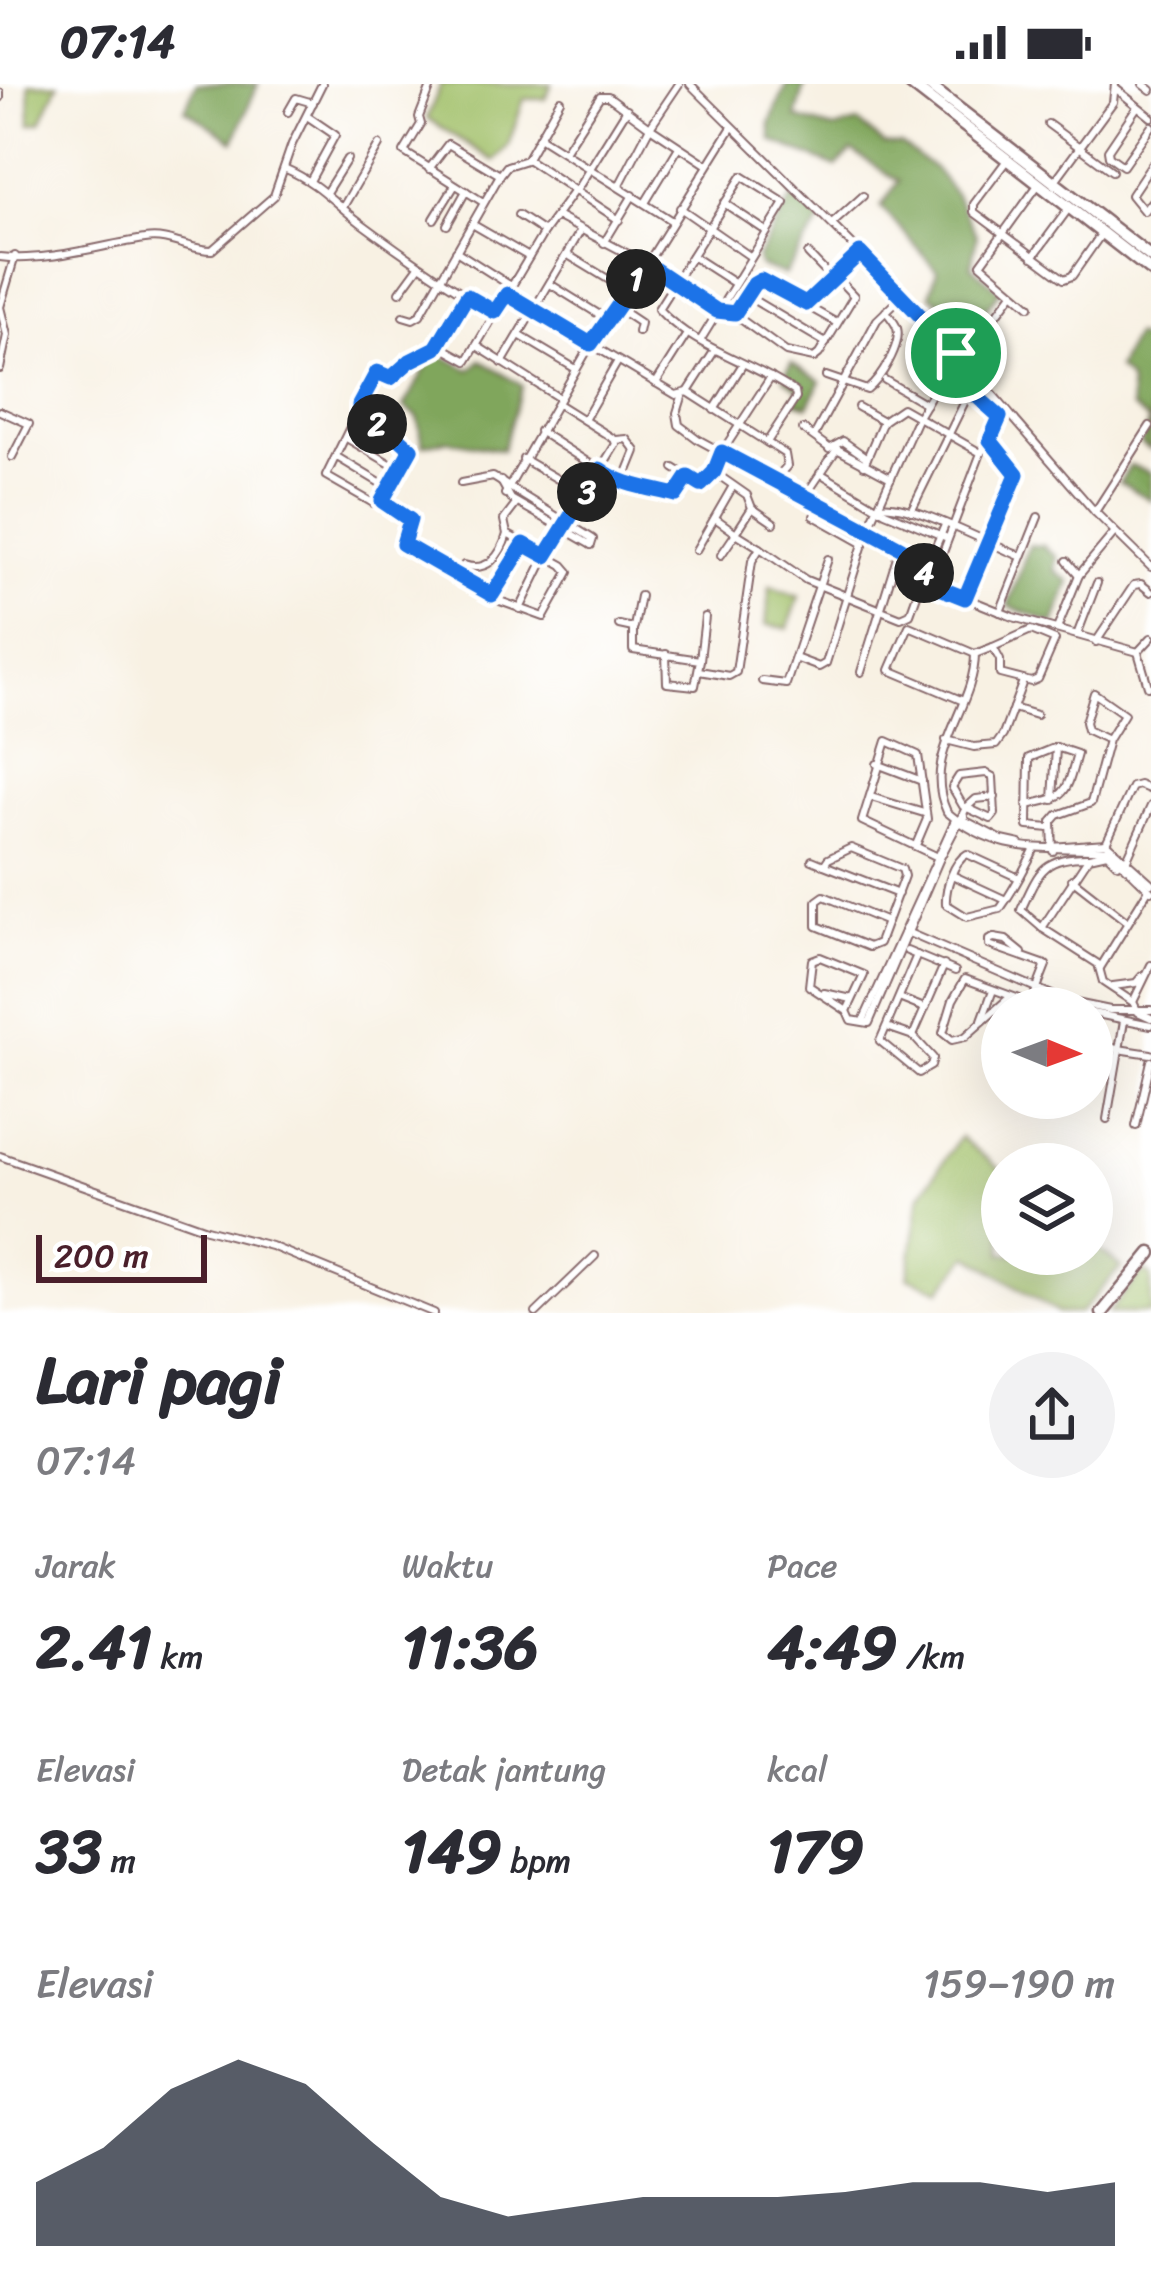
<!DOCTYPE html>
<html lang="id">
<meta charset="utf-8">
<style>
body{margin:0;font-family:Sriracha,sans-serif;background:#f2f2f3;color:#2b2b33;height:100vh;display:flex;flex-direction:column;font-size:45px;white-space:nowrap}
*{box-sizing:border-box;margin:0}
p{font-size:39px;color:#7c7c81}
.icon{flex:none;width:66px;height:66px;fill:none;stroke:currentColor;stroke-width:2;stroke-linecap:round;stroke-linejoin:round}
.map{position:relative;height:1229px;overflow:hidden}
.panel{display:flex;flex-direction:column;background:#fff;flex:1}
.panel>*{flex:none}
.needle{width:78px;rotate:91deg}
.buttons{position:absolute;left:981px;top:903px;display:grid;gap:24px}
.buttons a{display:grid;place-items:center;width:132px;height:132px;border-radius:50%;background:#fff;box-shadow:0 12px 48px #0002;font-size:60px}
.scale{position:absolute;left:36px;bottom:30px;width:171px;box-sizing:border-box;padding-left:12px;border:6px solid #4a1f2b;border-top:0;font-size:33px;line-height:42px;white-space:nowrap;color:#4a1f2b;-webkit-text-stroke:9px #fff;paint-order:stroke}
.pin{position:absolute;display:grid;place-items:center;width:102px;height:102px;color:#fff;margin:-51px;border:6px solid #fff;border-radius:50%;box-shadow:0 3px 12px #0007}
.km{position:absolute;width:60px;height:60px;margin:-30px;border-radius:50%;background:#222;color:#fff;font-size:33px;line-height:60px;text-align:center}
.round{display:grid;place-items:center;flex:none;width:126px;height:126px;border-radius:63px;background:#f2f2f3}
.summary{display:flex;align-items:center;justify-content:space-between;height:204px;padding:0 36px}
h1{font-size:66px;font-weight:700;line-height:90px}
.stats{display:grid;grid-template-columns:repeat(3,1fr);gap:18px;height:204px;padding:12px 36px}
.stats div{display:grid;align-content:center}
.stats b{font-size:60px;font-weight:700}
.stats small{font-size:33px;font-weight:400}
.stats p{font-size:33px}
.chart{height:336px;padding:24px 36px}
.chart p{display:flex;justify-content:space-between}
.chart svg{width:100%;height:216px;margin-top:12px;fill:#111827;opacity:.7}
.status{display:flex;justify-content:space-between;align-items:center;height:84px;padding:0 60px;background:#fff;direction:ltr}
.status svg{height:33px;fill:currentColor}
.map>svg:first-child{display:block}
</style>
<div class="status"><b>07:14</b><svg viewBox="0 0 49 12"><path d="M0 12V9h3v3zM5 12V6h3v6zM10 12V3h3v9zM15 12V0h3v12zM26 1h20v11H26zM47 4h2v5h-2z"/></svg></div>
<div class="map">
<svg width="1151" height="1229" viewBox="0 0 1151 1229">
<rect width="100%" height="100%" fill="#fff"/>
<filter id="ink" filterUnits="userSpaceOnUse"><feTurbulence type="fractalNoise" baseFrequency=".00833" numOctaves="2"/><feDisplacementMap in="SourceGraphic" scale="24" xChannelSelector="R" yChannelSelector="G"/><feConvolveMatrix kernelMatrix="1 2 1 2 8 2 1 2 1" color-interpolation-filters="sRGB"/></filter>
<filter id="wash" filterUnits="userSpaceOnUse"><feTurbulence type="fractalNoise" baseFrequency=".004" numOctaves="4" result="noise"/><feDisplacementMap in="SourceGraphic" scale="48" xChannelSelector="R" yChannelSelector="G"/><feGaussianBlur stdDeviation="2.7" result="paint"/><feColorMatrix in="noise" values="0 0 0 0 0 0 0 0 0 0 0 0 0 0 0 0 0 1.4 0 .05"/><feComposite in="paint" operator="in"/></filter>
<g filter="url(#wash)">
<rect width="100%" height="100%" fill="#f8f1e3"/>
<g fill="#a0bf68" stroke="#756f4a" stroke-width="3">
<path d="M29,0H58L41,38L30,40Z"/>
<path d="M441,0H552L545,15H524L508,62L494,77L427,34Z"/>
<path d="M770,502L799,513L788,544L766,541Z"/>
<path d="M960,1053L1002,1087V1170H1092V1160L1121,1183L1080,1229H1058L969,1171L941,1206L908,1193L920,1112Z"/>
<path d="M1144,1187L1151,1192V1229H1108Z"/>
</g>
<g fill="#80a65c" stroke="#656244" stroke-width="3">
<path d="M196,0H258L234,57L185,25Z"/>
<path d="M787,0H805L796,34L833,45L859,39L884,60L901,61L935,85L955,110L977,152L971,182L1000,207L972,242L930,211L937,186L881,123L899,97L852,67L836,83L772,57L770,39Z"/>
<path d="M793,112L822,136L784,191L759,182L757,174Z"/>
<path d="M1134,251L1151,260V366L1141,360L1149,337L1132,324L1129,297L1117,285Z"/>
<path d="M441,271L470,286L481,276L522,302L502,366L446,356L423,361L417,332L404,323L428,279Z"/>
<path d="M791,279L821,297L808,322L793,317L800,306L784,294Z"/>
<path d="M1130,381L1151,389V416L1120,398Z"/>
<path d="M1029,461L1044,462L1057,473L1055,487L1070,498L1054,540L1008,522Z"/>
</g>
</g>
<g filter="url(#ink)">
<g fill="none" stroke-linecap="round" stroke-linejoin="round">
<g stroke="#87686b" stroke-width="10">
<g id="minor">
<path d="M432,0L419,33L421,40L404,68L483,118"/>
<path d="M1143,0L1151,6"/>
<path d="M1115,4L1151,33"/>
<path d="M0,9V14"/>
<path d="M1137,23L1108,66L1109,72L1123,82L1151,42"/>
<path d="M288,28L296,14L313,19"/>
<path d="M307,32L335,51L310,97"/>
<path d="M1048,40L1112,87"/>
<path d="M539,53L672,137"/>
<path d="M564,68L600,12H608L650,43L679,0"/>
<path d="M527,75L619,136"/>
<path d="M1007,76L974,120V128L1064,195L1072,192L1102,149"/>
<path d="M1151,81L1131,111L1144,127L1151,118"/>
<path d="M284,84C322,101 330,116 361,139C404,171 448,202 495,228"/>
<path d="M429,85L448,60L500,91"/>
<path d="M1054,98L1113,18L1115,0"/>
<path d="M619,102L650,43L706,80"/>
<path d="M327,107L347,75"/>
<path d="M576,107L627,25"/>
<path d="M645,119L679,63"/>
<path d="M724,119L766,147"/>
<path d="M343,123L379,61"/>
<path d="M680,124L751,173"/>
<path d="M518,131L544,148"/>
<path d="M556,132L647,180L717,227L735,229"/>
<path d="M434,135L455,101"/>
<path d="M472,140L529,173"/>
<path d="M832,140L863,112"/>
<path d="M447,141L466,107"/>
<path d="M604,159L633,111"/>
<path d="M456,167L511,202"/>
<path d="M808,170L832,195"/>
<path d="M568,171L629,208"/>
<path d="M692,172L734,199"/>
<path d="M0,173C45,179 101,161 145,155C170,151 188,166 212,166L274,112L292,60L322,0"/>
<path d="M1033,173L1069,124"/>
<path d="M835,192L854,212L819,270L814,274L786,268L735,231L754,200L761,196L837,239"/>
<path d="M550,200L608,236"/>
<path d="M400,208L419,182"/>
<path d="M507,210L676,311L688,308L785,370L787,382L773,398"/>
<path d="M467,212L438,262L410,277L391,294L377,288L326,392L373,419L382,417L408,434L403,460L500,517L544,533L569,488L563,481L507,450L504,436L517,419"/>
<path d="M747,212L826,259"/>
<path d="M806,220L859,169"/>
<path d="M1030,222L981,180L1038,101"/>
<path d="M619,225L640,239L638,248"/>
<path d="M403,232L413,235L420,231L500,91L507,82L526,76L560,16"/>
<path d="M519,251L576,285"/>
<path d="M700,257L785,119L742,92L658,225C695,265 751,277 795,308L796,314L767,358"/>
<path d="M438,261L467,277L544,148L573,108"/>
<path d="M477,262L559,314"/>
<path d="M963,276L1013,209"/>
<path d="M502,279L581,146"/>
<path d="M0,285L7,251L0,223L15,172"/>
<path d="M946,285L971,305"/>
<path d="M826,292L867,306C880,296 902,261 897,244C895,238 889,232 886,227"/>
<path d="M885,296L926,320"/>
<path d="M656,299L687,250"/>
<path d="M688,308L715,266"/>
<path d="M682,313L677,329L679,341L699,356L928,480L945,441"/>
<path d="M858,323L883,337L902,324L981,369"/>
<path d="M714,326L743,280"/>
<path d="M0,327L29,340L12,373"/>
<path d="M360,332L411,365L382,417"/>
<path d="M584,336L618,277"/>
<path d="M803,345L829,364"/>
<path d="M539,347L612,394L676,411L688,393"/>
<path d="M814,352L877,236L902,212"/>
<path d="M348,355L399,385"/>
<path d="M616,356L627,355L636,367L623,399"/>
<path d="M829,365L843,357L867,374"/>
<path d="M337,373L385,402"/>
<path d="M523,375L585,411"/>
<path d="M864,381L883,337"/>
<path d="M674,384L701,401L714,388"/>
<path d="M820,389L885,428L945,453"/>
<path d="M501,397L511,415L591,461"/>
<path d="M461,399L493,393L593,455L591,461"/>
<path d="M505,410L591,260L619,225L732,43"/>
<path d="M804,414L837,365L891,394"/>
<path d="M881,422C908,417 989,460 1020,472"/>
<path d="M820,423L814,432L864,460"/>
<path d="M752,424L774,439"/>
<path d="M911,427L971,305L1000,338L981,369L931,500L1013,533L1138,568"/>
<path d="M1095,428L1150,342"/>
<path d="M715,434L736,449L721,471"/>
<path d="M760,464L806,496L901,534L910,530L928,480"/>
<path d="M696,466L733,402"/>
<path d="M1067,477L1079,491L1114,449"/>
<path d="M464,481C487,489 501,472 507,450"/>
<path d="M492,511L524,460"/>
<path d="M966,515L1017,394L990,355"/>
<path d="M520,525L546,472L616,360L614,355L558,320"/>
<path d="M1000,528L1038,433"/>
<path d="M619,541L633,544V566L700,576L695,602L667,599L666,570"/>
<path d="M634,543L640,512"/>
<path d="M1057,545L1079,491"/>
<path d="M1031,546L1055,556L1038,595L1031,598L1000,590V576L993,563Z"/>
<path d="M1077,551L1097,499"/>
<path d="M1096,558L1134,501L1141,500L1151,508"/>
<path d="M993,563L975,570C975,624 920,671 947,728C1001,774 1045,761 1109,766L1151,807"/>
<path d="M795,574L819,583L826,579L867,447L918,333L956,269"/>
<path d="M700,576L705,533"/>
<path d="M699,587L729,592L736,588L752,477L760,464L736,449L752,424L747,411L714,388L722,368L771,293"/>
<path d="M861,588L900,463"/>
<path d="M762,597L786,600L828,475"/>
<path d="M1148,602L1138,568L1151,554"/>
<path d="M961,616L890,586L909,542L975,570"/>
<path d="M1013,624L1036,631"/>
<path d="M946,656L974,663L996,661L1003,651L1023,597"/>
<path d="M877,680L922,697"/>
<path d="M986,689L993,693L995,730L991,735L963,722L952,703L959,692Z"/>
<path d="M871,713L924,729"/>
<path d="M1027,721C1069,713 1066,709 1077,670L1056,663L1053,716"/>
<path d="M964,732V736L1002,756L1020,760"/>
<path d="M1050,744L1028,742L1029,674L1056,663"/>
<path d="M1106,759L1132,703L1139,701L1151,706"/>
<path d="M916,761L927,735L918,671L887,657L862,737L940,774"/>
<path d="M1051,763L1106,759L1151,799"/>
<path d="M1053,767L1052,738L1058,731L1091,719L1108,656L1124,630L1094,609L1085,638L1087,646L1108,656"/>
<path d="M812,776L824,781"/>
<path d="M1126,777L1151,722"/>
<path d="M1118,780L1107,769L1089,773L1042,844L1098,880L1103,898L1133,918"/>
<path d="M952,791L1006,816"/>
<path d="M1019,794L967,770C953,778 945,805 946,820L967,833L1000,825C1013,807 1024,786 1034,766"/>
<path d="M1072,795L1126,837"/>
<path d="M887,838L824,812L817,817V842L869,863L879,859L904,792L902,785L851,764L828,775L824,781L898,810"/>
<path d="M1042,844L1021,826C1039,787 1043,773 1087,773"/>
<path d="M904,847L1066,917L1110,926H1151"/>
<path d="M994,854L989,856V861L1046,881L1032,917"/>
<path d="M994,854L1006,856L1022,869"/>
<path d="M907,867L955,887"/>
<path d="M1151,881L1133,918L1138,928L1151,934"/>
<path d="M1100,884L1147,808"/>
<path d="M1113,902L1136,899L1142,892"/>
<path d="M824,909L852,915"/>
<path d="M899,914L924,924"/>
<path d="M1009,914L965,953L952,956L943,949L953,916L965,895L1044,924"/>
<path d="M847,927L864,891L820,873L812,876L809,902L847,927L851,936L869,939L940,774L966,724L976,715L995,713"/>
<path d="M1092,929L1151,941"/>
<path d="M982,936L993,906"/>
<path d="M863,937L955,736"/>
<path d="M887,943L913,952L933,974L931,982L919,989L880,957L917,871"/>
<path d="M913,952L944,881"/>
<path d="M1092,961L1151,970"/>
<path d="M1107,1035L1124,937"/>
<path d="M1136,1042L1151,977"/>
<path d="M0,1072L206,1145L271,1162L434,1229"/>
<path d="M536,1229L595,1172"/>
</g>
</g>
<g stroke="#87686b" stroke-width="10">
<path id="tertiary" d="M690,0L928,236L1095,428L1151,483"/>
</g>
<g stroke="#87686b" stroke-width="15">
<g id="trunk">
<path d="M910,0L1151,187"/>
<path d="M927,0L1151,173"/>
<path d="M1102,1229L1151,1169"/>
</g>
</g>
<use href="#minor" stroke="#fff" stroke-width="6"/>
<use href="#tertiary" stroke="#fff" stroke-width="6"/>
<use href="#trunk" stroke="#fff" stroke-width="10"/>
</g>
</g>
<g fill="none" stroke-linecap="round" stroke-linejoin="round" filter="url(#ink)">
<g stroke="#fff" stroke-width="24">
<path id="route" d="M860,169L956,269L946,285L1000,333L990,356L1017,390L965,514L922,497L928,481L900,463L722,368L714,388L701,401L688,393L676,411C650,404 622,402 600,385L546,472L524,460L492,511L403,460L410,436L382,417L411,365L392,348L359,331V321L377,288L391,294L410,277L436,264L467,212L495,228L507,210L591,260L647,180L717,227L735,229L754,200L761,196L806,220Z"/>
</g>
<use href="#route" stroke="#1a73e8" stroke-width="15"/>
</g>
</svg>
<div class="buttons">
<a><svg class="needle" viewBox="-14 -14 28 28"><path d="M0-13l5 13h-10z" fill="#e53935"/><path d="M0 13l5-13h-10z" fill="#7c7c81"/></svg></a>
<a><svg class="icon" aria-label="layers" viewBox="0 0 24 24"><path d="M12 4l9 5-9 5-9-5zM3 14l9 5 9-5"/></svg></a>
</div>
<div class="scale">200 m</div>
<div class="pin" style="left:956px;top:269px;background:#1e9e55"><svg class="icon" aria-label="arrive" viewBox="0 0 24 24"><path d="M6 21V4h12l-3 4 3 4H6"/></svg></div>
<b class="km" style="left:636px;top:195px">1</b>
<b class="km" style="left:377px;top:340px">2</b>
<b class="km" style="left:587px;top:408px">3</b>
<b class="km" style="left:924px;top:489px">4</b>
</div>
<section class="panel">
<div class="summary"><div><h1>Lari pagi</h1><p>07:14</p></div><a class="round"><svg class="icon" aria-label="share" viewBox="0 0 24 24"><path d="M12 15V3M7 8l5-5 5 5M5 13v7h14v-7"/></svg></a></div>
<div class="stats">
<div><p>Jarak</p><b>2.41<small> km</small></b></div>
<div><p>Waktu</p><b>11:36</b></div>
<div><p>Pace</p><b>4:49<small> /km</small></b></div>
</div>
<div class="stats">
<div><p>Elevasi</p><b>33<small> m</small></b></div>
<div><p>Detak jantung</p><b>149<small> bpm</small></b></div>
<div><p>kcal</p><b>179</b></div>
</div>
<div class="chart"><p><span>Elevasi</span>159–190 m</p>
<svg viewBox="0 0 160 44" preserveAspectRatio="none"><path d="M0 44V31L10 24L20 12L30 6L40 11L50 23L60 34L70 38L80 36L90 34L100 34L110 34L120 33L130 31L140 31L150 33L160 31V44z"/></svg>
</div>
</section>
